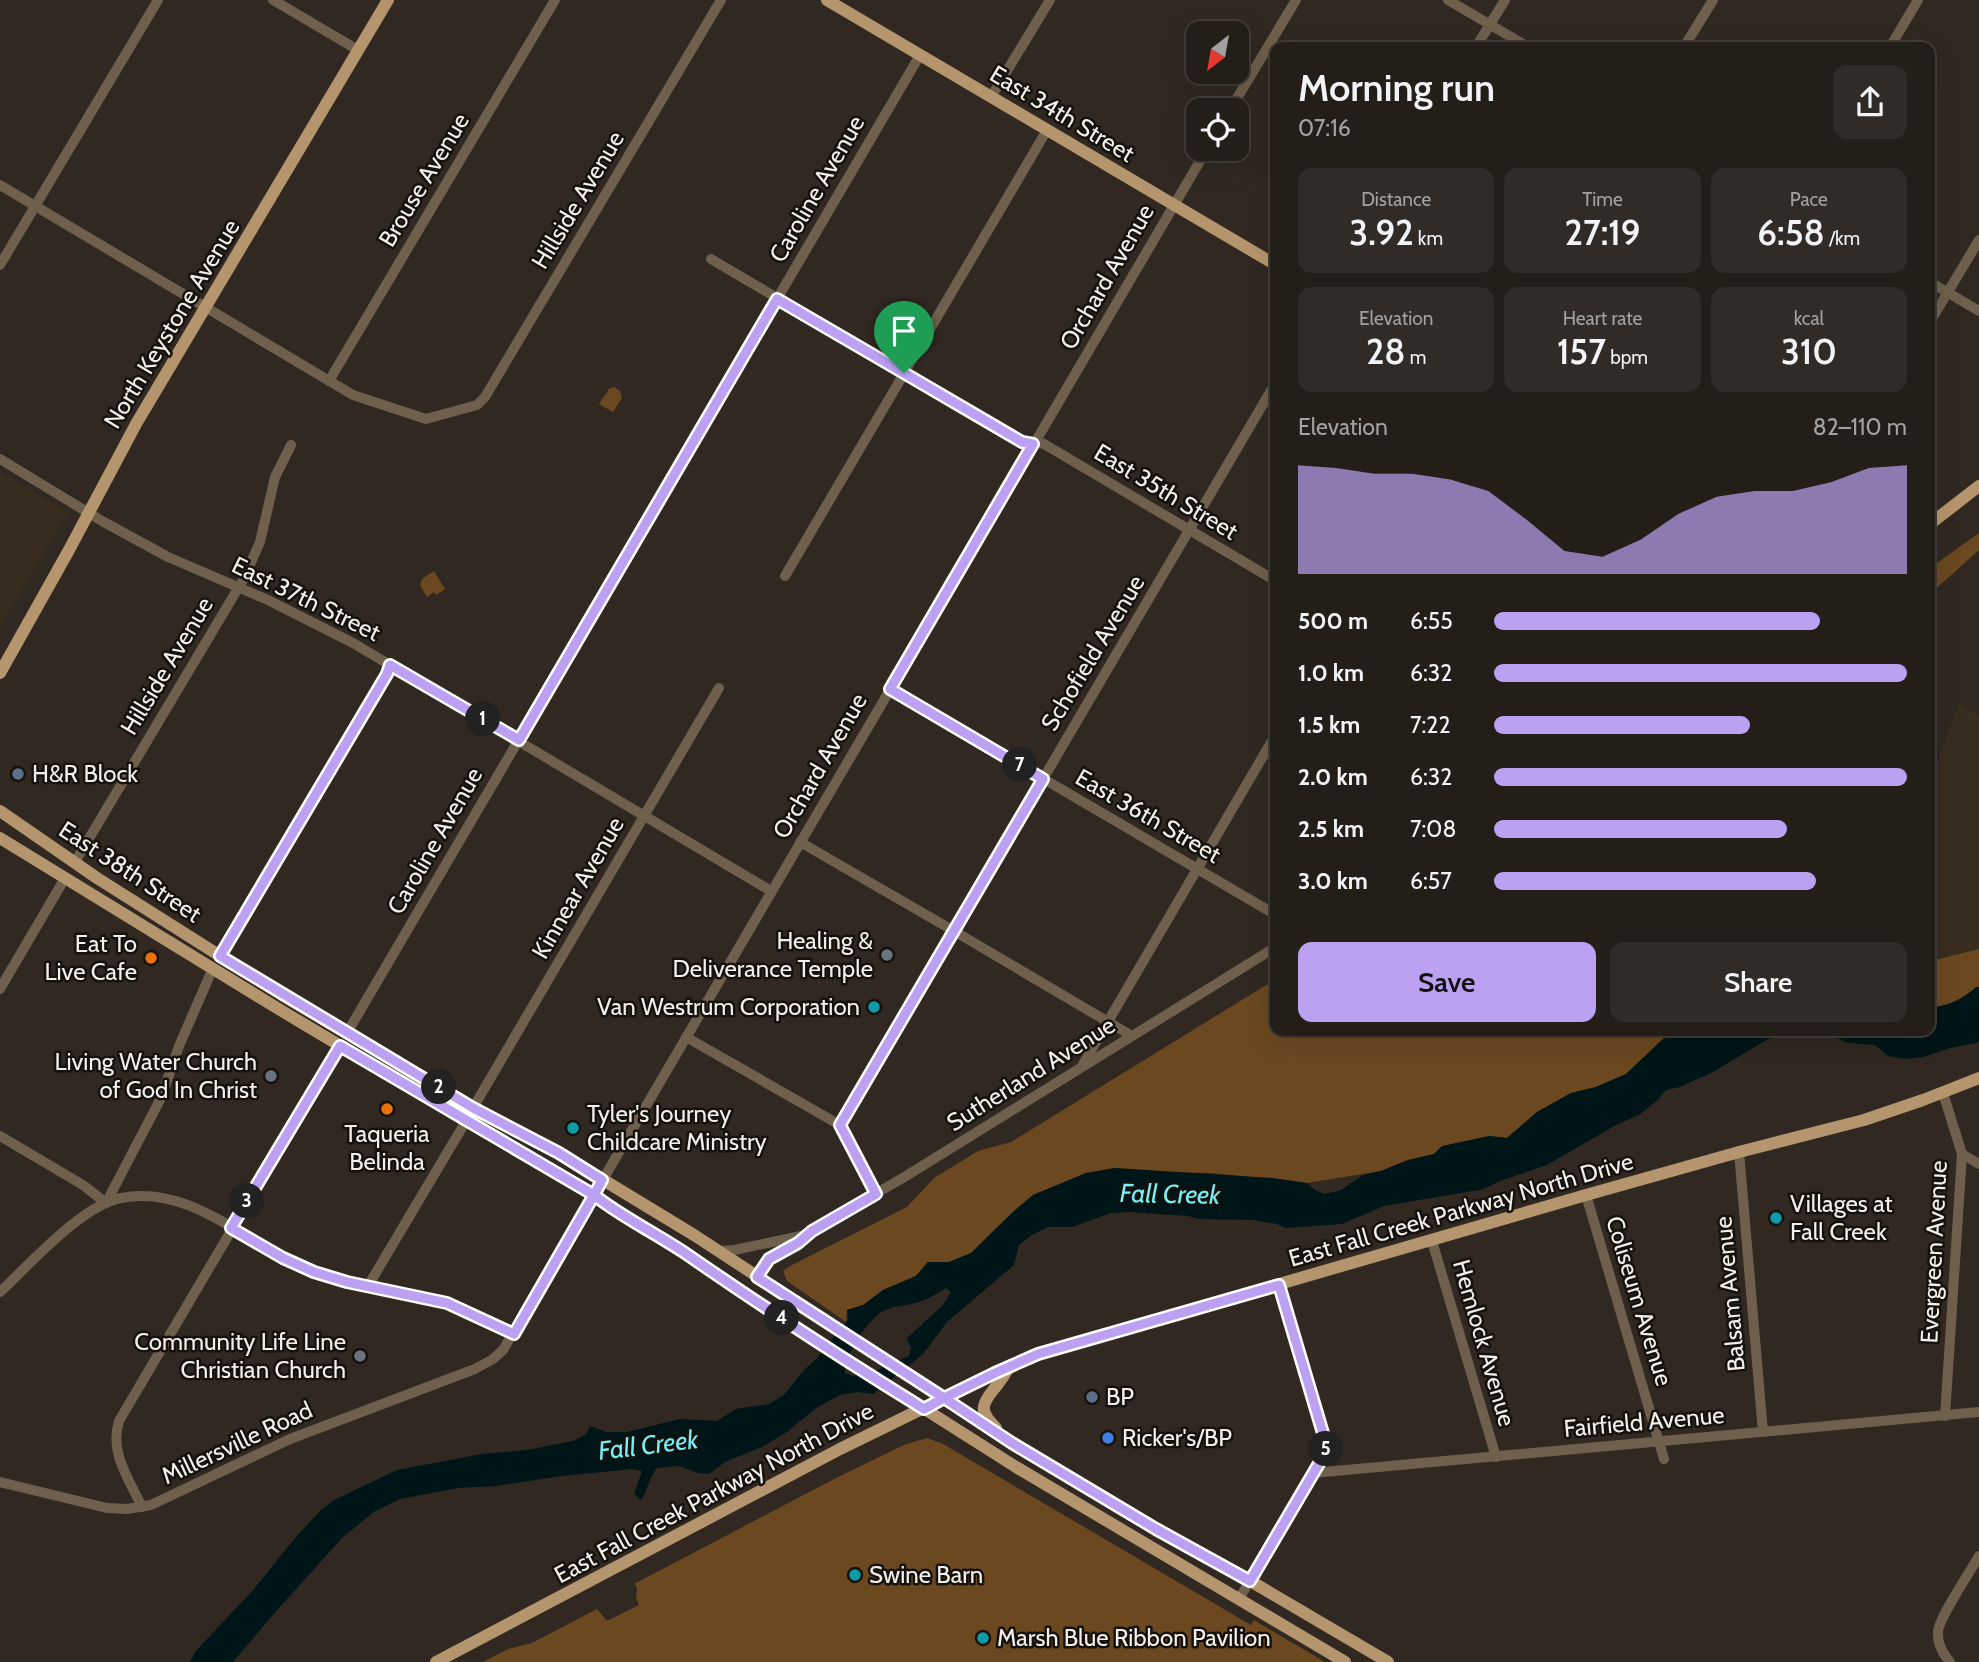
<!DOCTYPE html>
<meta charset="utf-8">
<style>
body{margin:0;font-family:Cabin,sans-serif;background:#302b26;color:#f1f3f6;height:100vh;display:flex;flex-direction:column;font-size:26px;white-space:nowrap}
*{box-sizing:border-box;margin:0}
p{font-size:23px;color:#a3a2a2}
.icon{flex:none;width:38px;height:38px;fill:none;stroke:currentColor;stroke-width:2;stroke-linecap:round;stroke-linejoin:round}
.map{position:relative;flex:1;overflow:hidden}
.panel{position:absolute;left:1270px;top:42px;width:665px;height:994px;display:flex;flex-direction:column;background:#241e19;border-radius:14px;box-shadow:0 7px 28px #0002,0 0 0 2px #413c38}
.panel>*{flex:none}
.needle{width:46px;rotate:211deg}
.controls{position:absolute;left:1186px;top:21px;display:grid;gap:14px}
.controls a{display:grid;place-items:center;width:63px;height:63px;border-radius:14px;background:#241e19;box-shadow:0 7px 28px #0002,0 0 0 2px #413c38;font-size:35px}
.pin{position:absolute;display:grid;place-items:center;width:60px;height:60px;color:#fff;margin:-72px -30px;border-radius:50% 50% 50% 0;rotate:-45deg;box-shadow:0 0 7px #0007}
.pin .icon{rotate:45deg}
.km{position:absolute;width:35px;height:35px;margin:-18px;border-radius:50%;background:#222;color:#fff;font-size:19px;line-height:35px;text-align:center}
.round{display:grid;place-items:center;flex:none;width:74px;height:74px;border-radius:14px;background:#302b26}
.overview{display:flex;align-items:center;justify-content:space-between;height:119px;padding:0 28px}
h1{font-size:38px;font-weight:600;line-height:52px}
.metrics{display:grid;grid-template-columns:repeat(3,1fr);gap:10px;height:119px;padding:7px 28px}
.metrics div{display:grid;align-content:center;border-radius:14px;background:#302b26;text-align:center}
.metrics b{font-size:35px;font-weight:600}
.metrics small{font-size:19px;font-weight:400}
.metrics p{font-size:19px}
.chart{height:196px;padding:14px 28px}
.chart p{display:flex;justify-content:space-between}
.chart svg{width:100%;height:126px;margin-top:7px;fill:#bca0f2;opacity:.7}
.action{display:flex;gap:14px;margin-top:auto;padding:14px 28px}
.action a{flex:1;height:80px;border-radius:14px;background:#bca0f2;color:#111;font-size:28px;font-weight:600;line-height:80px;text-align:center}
.action a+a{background:#302b26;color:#f1f3f6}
ul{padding:0 28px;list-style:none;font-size:23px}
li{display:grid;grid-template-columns:112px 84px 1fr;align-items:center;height:52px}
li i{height:18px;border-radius:9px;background:#bca0f2}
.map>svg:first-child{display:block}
</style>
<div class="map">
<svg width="1979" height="1662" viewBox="0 0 1979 1662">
<rect width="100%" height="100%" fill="#302821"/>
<g fill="#392d20">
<path d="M0,471L68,512L0,627Z"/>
<path d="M1959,703L1979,716V949L1930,961V782Z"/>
</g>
<g fill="#6b4820">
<path d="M614,387L620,391L622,398L613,412L599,404L609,389Z"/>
<path d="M1979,533V550L1930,594V568Z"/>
<path d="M434,571L445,589L436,595L434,592L427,597L420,585L422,579Z"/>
<path d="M1979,949V987L1966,997L1948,1005L1930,1008V961Z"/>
<path d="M1276,979V1031H1686L1663,1039L1626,1074L1596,1087L1571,1093L1537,1112L1507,1138L1489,1136L1434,1154L1408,1160L1381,1171L1307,1183L1211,1173L1153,1172L1115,1168L1086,1173L1033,1195L1013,1212L971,1253L949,1262H928L916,1276L883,1290L863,1305L847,1310L846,1322L787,1281L783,1271L790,1266L907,1207L934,1178L978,1151L1011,1142Z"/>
<path d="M927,1438L943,1444L1251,1625L1254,1620L1325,1662H483L508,1649L532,1643L597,1609L607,1621L639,1605L636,1598L637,1587L634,1584L838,1477L906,1444Z"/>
</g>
<g fill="#001517" fill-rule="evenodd">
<path d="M1976,987H1979V1041L1976,1043L1950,1048L1923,1057L1906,1059L1888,1056L1875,1045L1848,1043L1823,1032L1814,1031H1930V1008C1949,1005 1962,1000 1976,987Z"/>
<path d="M1686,1031H1801L1768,1039L1713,1072L1680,1087L1666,1090L1658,1100L1639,1115L1616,1125L1547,1165L1500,1181L1484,1189L1384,1206L1342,1224L1285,1228L1277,1224L1253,1220L1199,1219L1188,1216L1129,1212L1111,1213L1072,1227H1048L1032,1235L1019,1245L1014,1265L947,1322L923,1354L873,1394L857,1392L840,1395L816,1408L787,1432L762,1447L725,1462L709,1474L698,1473L679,1466L657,1468C649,1478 648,1489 641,1500L634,1494L642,1471L633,1469L561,1476L497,1486L458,1488L400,1499L375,1511L343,1537L278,1609L233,1662H190L195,1652L254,1589L296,1537L321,1510L334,1500L397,1470L482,1454L527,1450L573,1441L586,1434L590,1426L606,1432H627L680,1419L717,1421L736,1409L769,1404L784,1395L803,1371L817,1358L848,1320L847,1310L863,1305L883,1290L916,1276L928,1262H949L971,1253L1013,1212L1033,1195L1086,1173L1115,1168L1273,1178L1307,1183L1315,1190L1325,1194L1341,1190L1363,1175L1381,1171L1408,1160L1434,1154L1442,1146L1489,1136L1507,1138L1537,1112L1571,1093L1596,1087L1626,1074L1663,1039ZM946,1288L951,1292L943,1305L907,1338L911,1348L909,1356L871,1373H863L853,1376L845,1373C843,1364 849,1355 853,1347C860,1334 871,1318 885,1310C894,1306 902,1306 911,1304C925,1301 935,1295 946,1288Z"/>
</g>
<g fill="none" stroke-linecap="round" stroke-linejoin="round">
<g stroke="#6f604d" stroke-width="10">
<path d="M273,0L358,50"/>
<path d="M1448,0L1528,47"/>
<path d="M1476,47L1505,0"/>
<path d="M1684,47L1713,0"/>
<path d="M1890,47L1918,0"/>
<path d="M991,97L1050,0"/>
<path d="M1230,110L1296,0"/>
<path d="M0,185L353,395L426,419L477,405L485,397L721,0"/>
<path d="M711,259L1022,442L1033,444"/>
<path d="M0,265L158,0"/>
<path d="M1930,282L1979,311"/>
<path d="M1930,322L1979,240"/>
<path d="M329,381L555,0"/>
<path d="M1034,442L1044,444L1276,581"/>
<path d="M0,459L102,521L168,557L268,600L353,643L771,891"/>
<path d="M785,576L1047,130"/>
<path d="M890,689L1276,915"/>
<path d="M800,842L954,931L1132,1036"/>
<path d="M75,862L243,580L260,542L275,477L291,445"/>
<path d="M220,956L387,674L390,665"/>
<path d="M0,989L65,878"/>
<path d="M347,1033L920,55"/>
<path d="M686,1037L840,1125L876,1194"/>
<path d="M1082,1066L1276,734"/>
<path d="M1943,1093L1962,1154L1945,1416"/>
<path d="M473,1108L719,688"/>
<path d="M840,1125L1276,382"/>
<path d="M0,1136L83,1185L106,1203L161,1098L179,1046L213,968"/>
<path d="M1739,1152L1763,1432"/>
<path d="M1962,1154L1979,1164"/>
<path d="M1586,1195L1664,1459"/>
<path d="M1432,1241L1496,1457"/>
<path d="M719,1251L734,1250L806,1235"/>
<path d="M757,1277L770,1259L798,1243L812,1231L906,1176L1276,947"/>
<path d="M368,1286L466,1121"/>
<path d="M0,1292C29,1265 82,1205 121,1198C189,1184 245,1242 302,1267C344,1286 391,1288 436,1300C464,1307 489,1321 514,1333"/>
<path d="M1313,1473L1979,1412"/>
<path d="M0,1482L107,1508L127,1509L151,1505L290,1439L475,1369L493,1359L503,1350L1207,149"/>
<path d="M142,1507C129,1479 109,1453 119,1421L340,1046"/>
<path d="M1239,1599L1326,1450L1325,1440L1279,1285"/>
<path d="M1950,1662C1942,1653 1937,1643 1938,1631C1940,1616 1970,1572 1979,1556"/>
</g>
<g stroke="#b5956d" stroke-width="12">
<path d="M827,0L1276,265"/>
<path d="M1930,524L1979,486"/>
<path d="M0,673L69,550L136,424L388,0"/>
<path d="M0,811L97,878L282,995L473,1108L559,1153L694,1235L1012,1443L1155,1529L1235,1572L1388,1662"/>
<path d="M0,838L277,1008L466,1121L594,1195L612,1209L684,1252L764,1307L1016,1467L1345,1662"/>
<path d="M996,1428C980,1412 980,1406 994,1389C1000,1382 1005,1373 1011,1365"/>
<path d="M436,1662L840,1449L995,1373L1038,1354L1586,1195L1739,1152L1864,1120L1923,1100L1979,1078"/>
</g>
</g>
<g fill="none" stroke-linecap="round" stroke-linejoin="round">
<g stroke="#fff" stroke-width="14">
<path id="route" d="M904,373L777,299L519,740L390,665L387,674L220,956L473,1108L559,1153L602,1180L594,1195L514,1334L447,1303L347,1282L314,1272L283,1258L231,1228L340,1046L594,1195C622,1217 655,1233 685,1253C763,1307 843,1359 924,1409L944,1398L1012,1443L1156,1529L1250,1581L1324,1455L1326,1448L1325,1440L1279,1285L1038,1354L995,1373L944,1398L757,1277L769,1259L798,1243L812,1231L876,1194L840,1125L1043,779L890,689L1033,444L1022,442L904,373"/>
</g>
<use href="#route" stroke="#bca0f2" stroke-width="9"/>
</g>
<g fill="#5c6f8a" stroke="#15120e" stroke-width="2.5">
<circle cx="18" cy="774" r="7"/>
<circle cx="1092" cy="1397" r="7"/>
</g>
<g fill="#6b7280" stroke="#15120e" stroke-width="2.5">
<circle cx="887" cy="955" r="7"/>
<circle cx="271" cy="1076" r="7"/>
<circle cx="360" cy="1356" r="7"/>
</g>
<g fill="#e8710a" stroke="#15120e" stroke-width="2.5">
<circle cx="151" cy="958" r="7"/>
<circle cx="387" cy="1109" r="7"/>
</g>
<g fill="#0f9aa8" stroke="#15120e" stroke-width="2.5">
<circle cx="874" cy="1007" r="7"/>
<circle cx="573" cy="1128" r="7"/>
<circle cx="1776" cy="1218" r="7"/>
<circle cx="855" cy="1575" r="7"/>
<circle cx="983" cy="1638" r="7"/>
</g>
<circle fill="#3f7fe0" stroke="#15120e" stroke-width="2.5" cx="1108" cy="1438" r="7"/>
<g text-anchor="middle" stroke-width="5" stroke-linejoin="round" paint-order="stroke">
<g font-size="24" fill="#f4efea" stroke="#15120e">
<text transform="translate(1062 114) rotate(31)" y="8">East 34th Street</text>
<text transform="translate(424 180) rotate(-59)" y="8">Brouse Avenue</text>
<text transform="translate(817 189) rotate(-60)" y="8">Caroline Avenue</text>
<text transform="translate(578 200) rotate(-59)" y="8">Hillside Avenue</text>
<text transform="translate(1107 277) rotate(-60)" y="8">Orchard Avenue</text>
<text transform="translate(172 324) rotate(-59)" y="8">North Keystone Avenue</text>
<text transform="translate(1166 492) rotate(31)" y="8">East 35th Street</text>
<text transform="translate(306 599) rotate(26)" y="8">East 37th Street</text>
<text transform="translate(1093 653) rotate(-59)" y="8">Schofield Avenue</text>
<text transform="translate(167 666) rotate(-59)" y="8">Hillside Avenue</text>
<text transform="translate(820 766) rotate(-60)" y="8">Orchard Avenue</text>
<text transform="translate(1148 816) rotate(30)" y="8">East 36th Street</text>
<text transform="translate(435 841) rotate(-60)" y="8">Caroline Avenue</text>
<text transform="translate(130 872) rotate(33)" y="8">East 38th Street</text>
<text transform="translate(578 888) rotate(-60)" y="8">Kinnear Avenue</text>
<text transform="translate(1031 1074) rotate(-32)" y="8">Sutherland Avenue</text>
<text transform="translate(1461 1210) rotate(-16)" y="8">East Fall Creek Parkway North Drive</text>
<text transform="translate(1934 1252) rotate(-87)" y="8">Evergreen Avenue</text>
<text transform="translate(1730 1294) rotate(-95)" y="8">Balsam Avenue</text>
<text transform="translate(1639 1301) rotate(73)" y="8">Coliseum Avenue</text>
<text transform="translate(1484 1343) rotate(74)" y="8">Hemlock Avenue</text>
<text transform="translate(1644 1422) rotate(-5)" y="8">Fairfield Avenue</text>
<text transform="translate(237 1443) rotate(-25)" y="8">Millersville Road</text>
<text transform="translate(714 1493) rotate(-28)" y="8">East Fall Creek Parkway North Drive</text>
</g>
<g font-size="24" fill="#f4efea" stroke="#15120e" text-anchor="start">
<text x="32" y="782">H&amp;R Block</text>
<text x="873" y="949" text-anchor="end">Healing &amp;<tspan x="873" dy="28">Deliverance Temple</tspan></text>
<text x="137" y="952" text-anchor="end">Eat To<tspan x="137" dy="28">Live Cafe</tspan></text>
<text x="860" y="1015" text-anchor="end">Van Westrum Corporation</text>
<text x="257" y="1070" text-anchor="end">Living Water Church<tspan x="257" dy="28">of God In Christ</tspan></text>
<text x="587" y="1122">Tyler's Journey<tspan x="587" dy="28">Childcare Ministry</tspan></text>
<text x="387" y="1142" text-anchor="middle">Taqueria<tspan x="387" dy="28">Belinda</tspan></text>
<text x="1790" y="1212">Villages at<tspan x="1790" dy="28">Fall Creek</tspan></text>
<text x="346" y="1350" text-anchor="end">Community Life Line<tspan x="346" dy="28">Christian Church</tspan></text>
<text x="1106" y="1405">BP</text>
<text x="1122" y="1446">Ricker's/BP</text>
<text x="869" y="1583">Swine Barn</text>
<text x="997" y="1646">Marsh Blue Ribbon Pavilion</text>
</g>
<g font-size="26" font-style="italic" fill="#77eff7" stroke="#15120e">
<text transform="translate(1170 1194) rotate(1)" y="9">Fall Creek</text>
<text transform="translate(648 1445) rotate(-7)" y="9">Fall Creek</text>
</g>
</g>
</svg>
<div class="controls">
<a><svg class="needle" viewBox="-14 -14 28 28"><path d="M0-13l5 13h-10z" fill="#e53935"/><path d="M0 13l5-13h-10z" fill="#a3a2a2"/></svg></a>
<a><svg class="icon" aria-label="locate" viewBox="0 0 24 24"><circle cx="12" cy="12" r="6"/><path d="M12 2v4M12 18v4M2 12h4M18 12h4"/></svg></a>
</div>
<div class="pin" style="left:904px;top:373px;background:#1e9e55"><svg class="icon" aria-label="arrive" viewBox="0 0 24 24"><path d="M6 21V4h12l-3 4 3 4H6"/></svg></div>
<b class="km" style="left:483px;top:719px">1</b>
<b class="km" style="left:439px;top:1087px">2</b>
<b class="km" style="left:247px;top:1201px">3</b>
<b class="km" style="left:782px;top:1318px">4</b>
<b class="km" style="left:1326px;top:1449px">5</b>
<b class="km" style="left:1020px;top:765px">7</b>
<section class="panel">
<div class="overview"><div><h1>Morning run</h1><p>07:16</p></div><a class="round"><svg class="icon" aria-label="share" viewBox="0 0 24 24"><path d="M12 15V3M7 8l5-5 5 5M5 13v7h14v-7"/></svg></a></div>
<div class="metrics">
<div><p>Distance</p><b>3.92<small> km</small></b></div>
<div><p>Time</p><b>27:19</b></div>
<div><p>Pace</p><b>6:58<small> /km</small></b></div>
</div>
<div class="metrics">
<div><p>Elevation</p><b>28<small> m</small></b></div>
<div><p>Heart rate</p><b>157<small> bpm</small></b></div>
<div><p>kcal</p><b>310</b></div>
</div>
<div class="chart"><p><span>Elevation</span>82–110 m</p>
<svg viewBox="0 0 160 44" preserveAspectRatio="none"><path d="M0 44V6L10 7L20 9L30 9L40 11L50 15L60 25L70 36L80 38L90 32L100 23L110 17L120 15L130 15L140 12L150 7L160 6V44z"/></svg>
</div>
<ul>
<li><b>500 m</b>6:55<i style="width:79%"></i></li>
<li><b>1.0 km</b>6:32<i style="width:100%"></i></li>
<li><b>1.5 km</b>7:22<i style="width:62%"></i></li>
<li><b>2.0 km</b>6:32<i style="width:100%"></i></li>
<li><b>2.5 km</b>7:08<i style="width:71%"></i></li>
<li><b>3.0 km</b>6:57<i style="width:78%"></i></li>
</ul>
<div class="action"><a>Save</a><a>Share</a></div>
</section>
</div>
